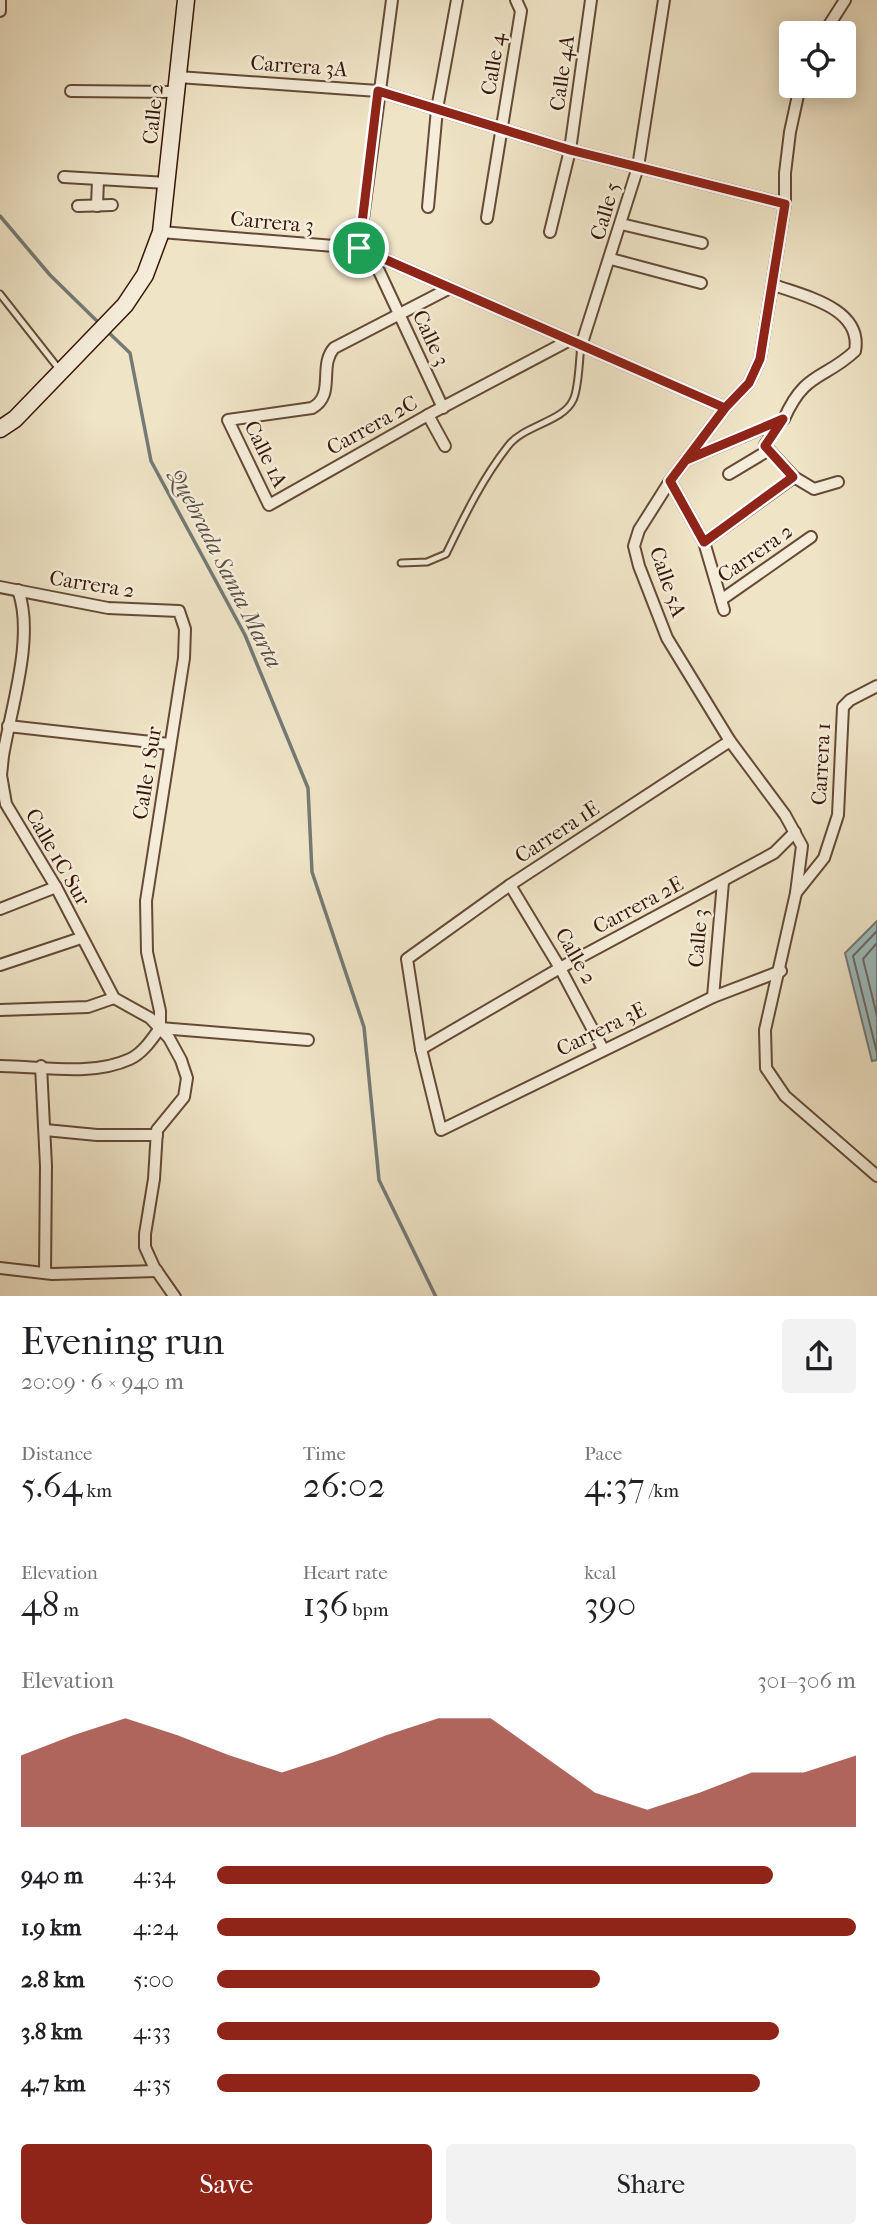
<!DOCTYPE html>
<meta charset="utf-8">
<style>
body{margin:0;font-family:"IM FELL French Canon",serif;background:#f2f2f2;color:#202124;height:100vh;display:flex;flex-direction:column;font-size:26px;white-space:nowrap}
*{box-sizing:border-box;margin:0}
p{font-size:23px;color:#757577}
.icon{flex:none;width:38px;height:38px;fill:none;stroke:currentColor;stroke-width:2;stroke-linecap:round;stroke-linejoin:round}
.map{position:relative;height:1296px;overflow:hidden}
.side{display:flex;flex-direction:column;background:#fff;flex:1}
.side>*{flex:none}
.controls{position:absolute;left:779px;top:21px;display:grid;gap:14px}
.controls a{display:grid;place-items:center;width:77px;height:77px;border-radius:7px;background:#fff;box-shadow:0 4px 18px #0003;font-size:35px}
.pin{position:absolute;display:grid;place-items:center;width:60px;height:60px;color:#fff;margin:-30px;border:4px solid #fff;border-radius:50%;box-shadow:0 2px 7px #0007}
.round{display:grid;place-items:center;flex:none;width:74px;height:74px;border-radius:7px;background:#f2f2f2}
.headline{display:flex;align-items:center;justify-content:space-between;height:119px;padding:0 21px}
h1{font-size:38px;font-weight:600;line-height:52px}
.metrics{display:grid;grid-template-columns:repeat(3,1fr);gap:10px;height:119px;padding:7px 21px}
.metrics div{display:grid;align-content:center}
.metrics b{font-size:35px;font-weight:600}
.metrics small{font-size:19px;font-weight:400}
.metrics p{font-size:19px}
.chart{height:196px;padding:14px 21px}
.chart p{display:flex;justify-content:space-between}
.chart svg{width:100%;height:126px;margin-top:7px;fill:#8f2418;opacity:.7}
.button{display:flex;gap:14px;margin-top:auto;padding:14px 21px}
.button a{flex:1;height:80px;border-radius:7px;background:#8f2418;color:#fff;font-size:28px;font-weight:600;line-height:80px;text-align:center}
.button a+a{background:#f2f2f2;color:#202124}
ul{padding:0 21px;list-style:none;font-size:23px}
li{display:grid;grid-template-columns:112px 84px 1fr;align-items:center;height:52px}
li i{height:18px;border-radius:9px;background:#8f2418}
.map>svg:first-child{display:block}
</style>
<div class="map">
<svg width="877" height="1297" viewBox="0 0 877 1297">
<rect width="100%" height="100%" fill="#efe4c6"/>
<filter id="stains"><feTurbulence type="fractalNoise" baseFrequency=".00286" numOctaves="4"/><feColorMatrix values="0 0 0 0 .2 0 0 0 0 .09 0 0 0 0 .02 0 0 0 .5 -.17"/></filter>
<radialGradient id="worn" r=".72"><stop offset=".6" stop-color="#630" stop-opacity="0"/><stop offset="1" stop-color="#630" stop-opacity=".3"/></radialGradient>
<path fill="#9dbcbe" stroke="#747a75" stroke-width="2" d="M877,921V1060L872,1061L845,953Z"/>
<g fill="none" stroke-linecap="round" stroke-linejoin="round">
<g stroke="#6a6a62" stroke-width="2">
<path d="M877,931L853,956L877,1053"/>
<path d="M877,943L863,959L877,1016"/>
</g>
<g stroke="#747a75" stroke-width="3.5">
<path d="M0,216L50,275L101,325"/>
<path d="M106,330L130,353L151,461L245,635L308,788L312,872L364,1027L379,1180L436,1297"/>
</g>
<g stroke="#644a37" stroke-width="9">
<g id="service">
<path d="M0,294L59,369"/>
<path d="M401,563L427,562L446,554C464,517 482,479 508,446C524,425 563,422 573,400C579,389 579,360 581,346"/>
</g>
</g>
<g stroke="#644a37" stroke-width="14">
<g id="minor">
<path d="M392,0L359,248L379,271L443,408"/>
<path d="M0,11V0"/>
<path d="M824,33L845,0"/>
<path d="M178,77L378,91L570,150L785,204"/>
<path d="M800,86L790,132L785,173V204L760,359L749,383L725,408L670,481L639,530L634,546L639,566L667,638L730,741L785,815L802,846L796,893L765,1030L766,1068L785,1096L877,1176"/>
<path d="M71,91L176,92"/>
<path d="M64,177L167,183"/>
<path d="M78,206L112,205"/>
<path d="M97,206L98,179"/>
<path d="M428,207L437,109L457,0"/>
<path d="M487,218L521,11L516,0"/>
<path d="M621,224L702,243"/>
<path d="M161,232L359,248L725,408"/>
<path d="M550,232L570,150L591,0"/>
<path d="M611,259L701,283"/>
<path d="M450,288L334,348C318,366 336,395 312,408L228,420L269,505L428,415L568,341"/>
<path d="M581,346L638,167L664,0"/>
<path d="M428,415L445,446"/>
<path d="M783,419L765,445L769,450L794,477L814,489L838,482"/>
<path d="M686,460L784,419C805,371 824,380 855,351C863,308 804,296 774,285"/>
<path d="M729,474L769,450"/>
<path d="M670,481L704,542L724,610"/>
<path d="M704,542L794,477"/>
<path d="M0,587L108,608L179,611L185,629L184,658L146,901L147,952L160,1011V1028"/>
<path d="M18,590C35,636 11,708 3,756L1,775L6,804L56,887L114,998L150,1018L169,1038L181,1060L187,1078L184,1097L157,1130L154,1179L145,1234V1247L154,1267L175,1297"/>
<path d="M721,600L811,537"/>
<path d="M8,726L169,744"/>
<path d="M730,741L510,885L407,959L421,1049L441,1130L713,997L781,971"/>
<path d="M510,885L560,968L603,1049"/>
<path d="M796,893L824,858L838,815L843,707L850,700L877,686"/>
<path d="M0,909L56,887"/>
<path d="M0,965L81,938"/>
<path d="M713,997L723,882"/>
<path d="M0,1010L88,1007L114,998"/>
<path d="M160,1028L308,1040"/>
<path d="M421,1049L560,968L774,853L795,832"/>
<path d="M0,1066C42,1066 91,1077 130,1059C143,1053 152,1039 160,1028"/>
<path d="M41,1066L46,1166L45,1273"/>
<path d="M45,1130L97,1135H157"/>
<path d="M0,1268L52,1274L157,1271"/>
</g>
</g>
<g stroke="#361707" stroke-width="19">
<path id="secondary" d="M0,429L15,419L125,305L145,275L161,232L186,0"/>
</g>
<use href="#service" stroke="#f5edda" stroke-width="5"/>
<use href="#minor" stroke="#f5edda" stroke-width="10"/>
<use href="#secondary" stroke="#f5edda" stroke-width="16"/>
</g>
<g fill="none" stroke-linecap="round" stroke-linejoin="round">
<g stroke="#fff" stroke-width="14">
<path id="route" d="M359,248L725,408L686,460L783,419L765,446L793,477L704,542L670,481L725,408L749,383L760,359L785,204L570,150L378,91L359,248"/>
</g>
<use href="#route" stroke="#8f2418" stroke-width="9"/>
</g>
<g text-anchor="middle" stroke-width="5" stroke-linejoin="round" paint-order="stroke">
<g font-size="21" fill="#361707" stroke="#f5edda">
<text transform="translate(493 64) rotate(-81)" y="7">Calle 4</text>
<text transform="translate(299 66) rotate(4)" y="7">Carrera 3A</text>
<text transform="translate(562 73) rotate(-82)" y="7">Calle 4A</text>
<text transform="translate(153 114) rotate(-84)" y="7">Calle 2</text>
<text transform="translate(605 211) rotate(-74)" y="7">Calle 5</text>
<text transform="translate(272 222) rotate(5)" y="7">Carrera 3</text>
<text transform="translate(431 338) rotate(65)" y="7">Calle 3</text>
<text transform="translate(372 425) rotate(-29)" y="7">Carrera 2C</text>
<text transform="translate(266 454) rotate(64)" y="7">Calle 1A</text>
<text transform="translate(755 553) rotate(-35)" y="7">Carrera 2</text>
<text transform="translate(668 582) rotate(71)" y="7">Calle 5A</text>
<text transform="translate(92 584) rotate(9)" y="7">Carrera 2</text>
<text transform="translate(821 764) rotate(-87)" y="7">Carrera 1</text>
<text transform="translate(147 773) rotate(-81)" y="7">Calle 1 Sur</text>
<text transform="translate(557 832) rotate(-33)" y="7">Carrera 1E</text>
<text transform="translate(58 857) rotate(60)" y="7">Calle 1C Sur</text>
<text transform="translate(638 905) rotate(-28)" y="7">Carrera 2E</text>
<text transform="translate(698 938) rotate(-85)" y="7">Calle 3</text>
<text transform="translate(576 956) rotate(60)" y="7">Calle 2</text>
<text transform="translate(601 1029) rotate(-26)" y="7">Carrera 3E</text>
</g>
<g font-size="23" font-style="italic" fill="#5a5147" stroke="#f5edda">
<text transform="translate(226 568) rotate(63)" y="8">Quebrada Santa Marta</text>
</g>
</g>
<rect width="100%" height="100%" filter="url(#stains)"/>
<rect width="100%" height="100%" fill="url(#worn)"/>
</svg>
<div class="controls">
<a><svg class="icon" aria-label="locate" viewBox="0 0 24 24"><circle cx="12" cy="12" r="6"/><path d="M12 2v4M12 18v4M2 12h4M18 12h4"/></svg></a>
</div>
<div class="pin" style="left:359px;top:248px;background:#1e9e55"><svg class="icon" aria-label="arrive" viewBox="0 0 24 24"><path d="M6 21V4h12l-3 4 3 4H6"/></svg></div>
</div>
<section class="side">
<div class="headline"><div><h1>Evening run</h1><p>20:09 · 6 × 940 m</p></div><a class="round"><svg class="icon" aria-label="share" viewBox="0 0 24 24"><path d="M12 15V3M7 8l5-5 5 5M5 13v7h14v-7"/></svg></a></div>
<div class="metrics">
<div><p>Distance</p><b>5.64<small> km</small></b></div>
<div><p>Time</p><b>26:02</b></div>
<div><p>Pace</p><b>4:37<small> /km</small></b></div>
</div>
<div class="metrics">
<div><p>Elevation</p><b>48<small> m</small></b></div>
<div><p>Heart rate</p><b>136<small> bpm</small></b></div>
<div><p>kcal</p><b>390</b></div>
</div>
<div class="chart"><p><span>Elevation</span>301–306 m</p>
<svg viewBox="0 0 160 44" preserveAspectRatio="none"><path d="M0 44V19L10 12L20 6L30 12L40 19L50 25L60 19L70 12L80 6L90 6L100 19L110 32L120 38L130 32L140 25L150 25L160 19V44z"/></svg>
</div>
<ul>
<li><b>940 m</b>4:34<i style="width:87%"></i></li>
<li><b>1.9 km</b>4:24<i style="width:100%"></i></li>
<li><b>2.8 km</b>5:00<i style="width:60%"></i></li>
<li><b>3.8 km</b>4:33<i style="width:88%"></i></li>
<li><b>4.7 km</b>4:35<i style="width:85%"></i></li>
</ul>
<div class="button"><a>Save</a><a>Share</a></div>
</section>
